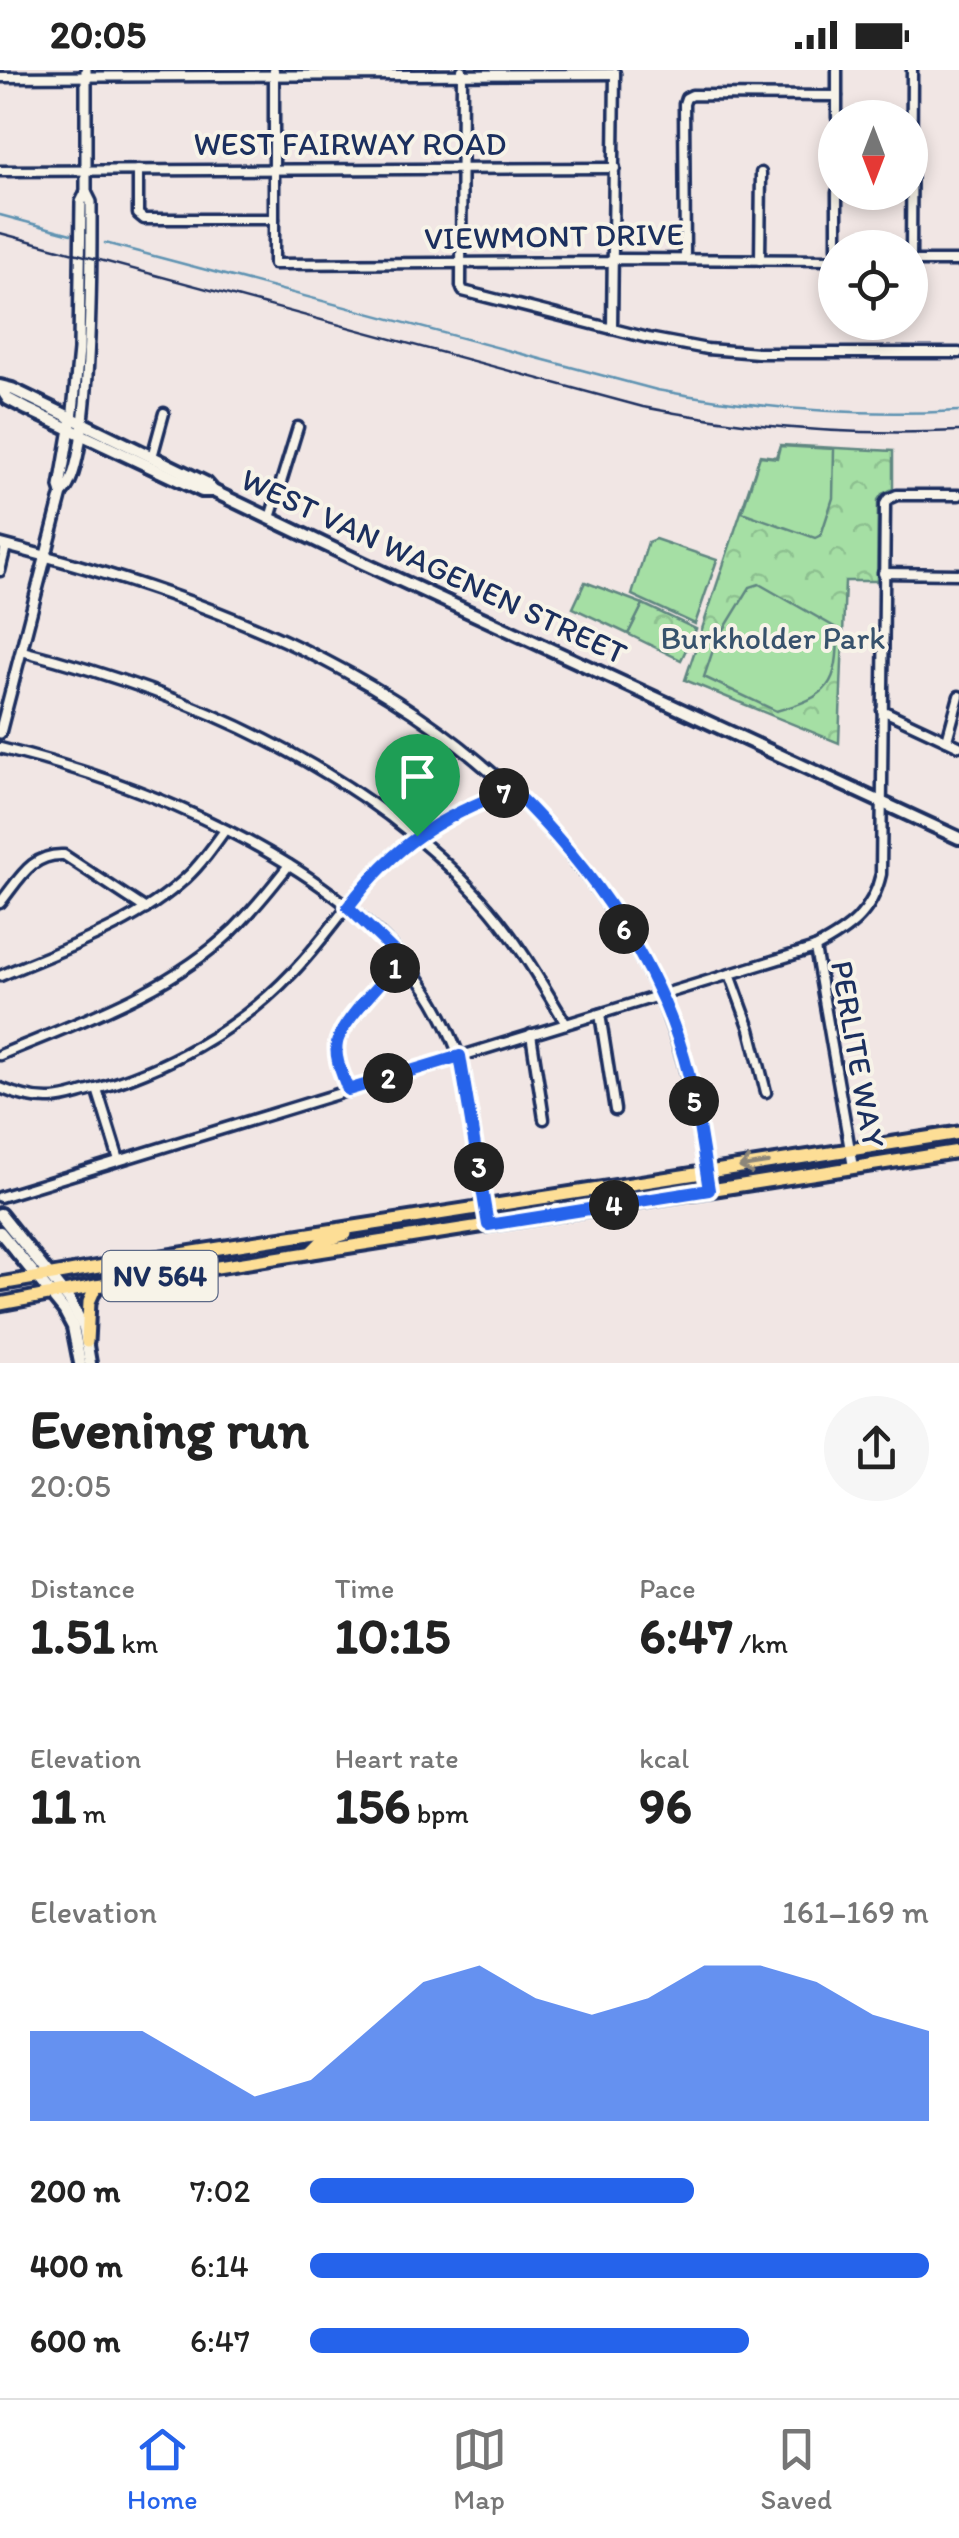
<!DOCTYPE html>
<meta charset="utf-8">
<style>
body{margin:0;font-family:Itim,sans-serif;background:#f6f6f6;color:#222;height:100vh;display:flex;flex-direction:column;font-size:38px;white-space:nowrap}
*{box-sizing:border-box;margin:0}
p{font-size:32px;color:#767676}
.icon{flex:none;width:55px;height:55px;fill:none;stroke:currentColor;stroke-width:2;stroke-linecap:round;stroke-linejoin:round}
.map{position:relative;height:1293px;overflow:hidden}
.side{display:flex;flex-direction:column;background:#fff;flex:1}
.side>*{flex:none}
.needle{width:65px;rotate:180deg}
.fabs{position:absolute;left:818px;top:30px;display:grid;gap:20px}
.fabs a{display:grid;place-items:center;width:110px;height:110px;border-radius:50%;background:#fff;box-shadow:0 5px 15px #0003;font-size:50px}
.pin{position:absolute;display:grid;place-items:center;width:85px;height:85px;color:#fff;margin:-102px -42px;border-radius:50% 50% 50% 0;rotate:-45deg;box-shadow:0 0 10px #0007}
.pin .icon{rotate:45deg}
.km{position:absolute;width:50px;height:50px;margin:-25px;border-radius:50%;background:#222;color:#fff;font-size:28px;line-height:50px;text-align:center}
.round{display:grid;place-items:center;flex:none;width:105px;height:105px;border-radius:52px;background:#f6f6f6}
.summary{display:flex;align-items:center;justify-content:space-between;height:170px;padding:0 30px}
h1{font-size:55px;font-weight:700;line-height:75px}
.figures{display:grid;grid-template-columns:repeat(3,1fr);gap:15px;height:170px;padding:10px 30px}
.figures div{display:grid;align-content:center}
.figures b{font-size:50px;font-weight:700}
.figures small{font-size:28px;font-weight:400}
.figures p{font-size:28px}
.chart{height:280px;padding:20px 30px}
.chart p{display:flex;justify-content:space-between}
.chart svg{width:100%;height:180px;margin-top:10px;fill:#2563eb;opacity:.7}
ul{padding:0 30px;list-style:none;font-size:32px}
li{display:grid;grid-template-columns:160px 120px 1fr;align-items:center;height:75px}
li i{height:25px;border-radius:12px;background:#2563eb}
.status{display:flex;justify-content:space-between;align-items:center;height:70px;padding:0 50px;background:#fff;direction:ltr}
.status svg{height:28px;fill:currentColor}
.tabs{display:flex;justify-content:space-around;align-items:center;height:140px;border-top:2px solid #e0e0e0;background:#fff;font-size:28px;color:#767676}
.tabs a{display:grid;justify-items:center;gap:5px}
.tabs .current{color:#2563eb}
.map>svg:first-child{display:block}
</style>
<div class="status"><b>20:05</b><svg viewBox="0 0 49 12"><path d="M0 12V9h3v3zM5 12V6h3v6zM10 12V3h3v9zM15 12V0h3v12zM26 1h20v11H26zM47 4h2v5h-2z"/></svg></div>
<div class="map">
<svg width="959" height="1293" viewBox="0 0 959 1293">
<defs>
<pattern id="park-crowns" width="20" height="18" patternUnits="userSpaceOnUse" patternTransform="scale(2.5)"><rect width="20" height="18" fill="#a5dfa4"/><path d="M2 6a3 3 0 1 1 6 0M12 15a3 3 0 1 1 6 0" fill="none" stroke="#8dc090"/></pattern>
</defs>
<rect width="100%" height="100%" fill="#f1e6e4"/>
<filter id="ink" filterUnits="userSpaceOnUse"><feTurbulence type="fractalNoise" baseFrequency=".01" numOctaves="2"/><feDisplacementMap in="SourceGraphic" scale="20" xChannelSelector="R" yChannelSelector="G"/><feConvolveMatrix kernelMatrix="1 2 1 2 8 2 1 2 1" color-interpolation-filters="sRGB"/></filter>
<g filter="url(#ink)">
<g fill="url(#park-crowns)" stroke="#608781" stroke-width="2.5">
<path d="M780,375L893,381V419L882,424L878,430L877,511H845L839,673L685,610L760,385L776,387Z"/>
<path d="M643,534L696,559L681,590L628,564Z"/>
</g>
<g fill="#a5dfa4" stroke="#608781" stroke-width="2.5">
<path d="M780,376L834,379L833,428L821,465L815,468L742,442L760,386L777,388Z"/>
<path d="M655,469L717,490L695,554L632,525L648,472Z"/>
<path d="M585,512L643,534L628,564L573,538Z"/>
<path d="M759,514L838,559C838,616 830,626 776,641L704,607L715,574L750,517Z"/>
</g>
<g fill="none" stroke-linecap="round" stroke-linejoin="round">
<g stroke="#5e93b2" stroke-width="2.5">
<path d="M0,145L71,164"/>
<path d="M105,173L657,320C759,339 855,347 959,341"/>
</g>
<g stroke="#1b2f5e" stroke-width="15">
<g id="minor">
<path d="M274,0V194L608,192L614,189L835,190"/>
<path d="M462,0L461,216L463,221L648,268L707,279L758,283H959"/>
<path d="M0,7L615,4"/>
<path d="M837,48V0"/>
<path d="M138,100V144L144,149H274"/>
<path d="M0,101L615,98"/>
<path d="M837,178V122"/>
<path d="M685,189L684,34L686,28L692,25L837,26"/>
<path d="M760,190L761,103"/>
<path d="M910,191H959"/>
<path d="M911,191L912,0"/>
<path d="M612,259L615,3"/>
<path d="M152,387L164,343"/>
<path d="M270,448L298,357"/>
<path d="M0,501L6,476"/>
<path d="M883,503L959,504"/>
<path d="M22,581C191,624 361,698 480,828C515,866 540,910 566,954"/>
<path d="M882,640L959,676"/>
<path d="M947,670L959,626"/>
<path d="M0,678C142,713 329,788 419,909C435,931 448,957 458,983C465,1001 467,1023 470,1042C476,1080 482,1117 488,1155"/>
<path d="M0,833C19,810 31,783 64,785L146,839"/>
<path d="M815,878L853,1097"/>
<path d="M730,904L750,959L766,1022"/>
<path d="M0,906C63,879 134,856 186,808C201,794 213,777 225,760"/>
<path d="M600,944L615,1040"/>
<path d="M531,964L544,1049"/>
<path d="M0,985C81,951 168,922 233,860C253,840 271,818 289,795"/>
<path d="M0,1018C17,1025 33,1030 52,1029C64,1029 77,1024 89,1021C164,1001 238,960 292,903C329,865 357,817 397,782C431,753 470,736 511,720"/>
<path d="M97,1019L119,1090"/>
<path d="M347,1020C343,1006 334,988 337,973C341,952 387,907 403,889"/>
<path d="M0,1127L815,878C849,860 872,844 881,804L885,434L888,429L897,425H959"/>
</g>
</g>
<g stroke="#1b2f5e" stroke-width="16">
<g id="tertiary">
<path d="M62,423C93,401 91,178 91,132L86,122"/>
<path d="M0,474C224,532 445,615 588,807C621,851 651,898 670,951C691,1005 700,1062 709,1120"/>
<path d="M0,663L62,423L60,417L73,341L79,280L81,132L86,122V0"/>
</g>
</g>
<g stroke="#1b2f5e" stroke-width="18">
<g id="secondary">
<path d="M0,316L12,319L206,413L213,421L363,493L959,768"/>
<path d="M0,317L8,329L27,339L202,421H213"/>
<path d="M0,1144L70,1231L84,1258L90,1293"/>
<path d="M0,1162L64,1240L73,1257L80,1293"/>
</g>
</g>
<g stroke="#1b2f5e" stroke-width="19">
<g id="primary">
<path d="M311,1182L321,1172L346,1164"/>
<path d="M0,1214L110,1195L959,1063"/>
<path d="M0,1234L96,1216L959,1081"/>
<path d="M87,1272L89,1232L96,1216"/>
</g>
</g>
<use href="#minor" stroke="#f7f3e8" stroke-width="8"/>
<use href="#tertiary" stroke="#f7f3e8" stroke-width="9"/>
<use href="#secondary" stroke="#f7f3e8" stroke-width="10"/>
<use href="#primary" stroke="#fdde96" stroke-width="11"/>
<path stroke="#1b2f5e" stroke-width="2.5" d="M0,163L643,337C748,358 852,366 959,361"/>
</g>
<defs><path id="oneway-shaft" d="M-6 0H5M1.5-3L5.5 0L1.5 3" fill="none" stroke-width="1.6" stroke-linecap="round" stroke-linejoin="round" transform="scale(2.5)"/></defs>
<use stroke="#8c867a" href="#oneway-shaft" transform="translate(754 1095) rotate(171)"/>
</g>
<g fill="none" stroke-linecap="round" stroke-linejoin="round" filter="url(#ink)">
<g stroke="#fff" stroke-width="20">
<path id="route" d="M512,720C591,797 662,896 689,1006C698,1043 703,1082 709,1120L488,1155L460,986L348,1020C343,1006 334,988 337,973C341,952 387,907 402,889L348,837C395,774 439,747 512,720Z"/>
</g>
<use href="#route" stroke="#2563eb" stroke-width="12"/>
</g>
<g text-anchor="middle" stroke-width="8" stroke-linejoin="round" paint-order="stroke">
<rect fill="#f7f3e8" stroke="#5d6a87" stroke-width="2.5" x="102.5" y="1181" width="115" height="50" rx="8"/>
<g font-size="30" font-weight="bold" fill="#1b2f5e">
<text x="160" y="1216">NV 564</text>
</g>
<g font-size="32" fill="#1b2f5e" stroke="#f7f3e8">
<text x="350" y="85">WEST FAIRWAY ROAD</text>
<text transform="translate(554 166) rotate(-1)" y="11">VIEWMONT DRIVE</text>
<text transform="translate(434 496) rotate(25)" y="11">WEST VAN WAGENEN STREET</text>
<text transform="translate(858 984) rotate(80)" y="11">PERLITE WAY</text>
</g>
<g font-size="32" fill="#37526c" stroke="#f7f3e8">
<text x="773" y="579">Burkholder Park</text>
</g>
</g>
</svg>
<div class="fabs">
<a><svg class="needle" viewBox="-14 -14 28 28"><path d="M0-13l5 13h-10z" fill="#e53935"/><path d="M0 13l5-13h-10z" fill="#767676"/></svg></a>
<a><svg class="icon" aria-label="locate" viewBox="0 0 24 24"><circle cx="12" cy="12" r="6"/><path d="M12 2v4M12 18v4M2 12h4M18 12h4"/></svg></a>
</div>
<div class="pin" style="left:417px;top:766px;background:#1e9e55"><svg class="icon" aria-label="arrive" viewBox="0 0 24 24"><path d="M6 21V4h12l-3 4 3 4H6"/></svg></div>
<b class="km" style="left:395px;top:898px">1</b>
<b class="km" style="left:388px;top:1008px">2</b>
<b class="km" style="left:479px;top:1097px">3</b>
<b class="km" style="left:614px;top:1135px">4</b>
<b class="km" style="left:694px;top:1031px">5</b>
<b class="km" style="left:624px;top:859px">6</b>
<b class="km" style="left:504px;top:723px">7</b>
</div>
<section class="side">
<div class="summary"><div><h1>Evening run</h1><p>20:05</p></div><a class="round"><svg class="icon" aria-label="share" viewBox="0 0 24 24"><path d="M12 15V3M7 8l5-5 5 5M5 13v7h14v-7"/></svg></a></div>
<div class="figures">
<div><p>Distance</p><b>1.51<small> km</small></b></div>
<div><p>Time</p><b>10:15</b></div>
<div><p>Pace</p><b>6:47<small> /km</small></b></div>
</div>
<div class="figures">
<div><p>Elevation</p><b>11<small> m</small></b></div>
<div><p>Heart rate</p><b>156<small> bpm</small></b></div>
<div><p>kcal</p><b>96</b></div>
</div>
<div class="chart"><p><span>Elevation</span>161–169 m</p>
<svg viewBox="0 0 160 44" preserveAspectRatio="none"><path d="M0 44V22L10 22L20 22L30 30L40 38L50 34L60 22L70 10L80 6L90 14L100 18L110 14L120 6L130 6L140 10L150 18L160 22V44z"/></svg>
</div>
<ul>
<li><b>200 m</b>7:02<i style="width:62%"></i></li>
<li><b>400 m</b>6:14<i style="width:100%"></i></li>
<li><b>600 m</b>6:47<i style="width:71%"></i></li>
</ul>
</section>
<nav class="tabs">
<a class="current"><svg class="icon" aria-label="home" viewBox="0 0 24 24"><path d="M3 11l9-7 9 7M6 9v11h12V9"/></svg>Home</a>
<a><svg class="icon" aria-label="map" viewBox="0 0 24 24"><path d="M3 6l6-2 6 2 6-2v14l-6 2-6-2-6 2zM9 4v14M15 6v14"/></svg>Map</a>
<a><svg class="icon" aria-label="saved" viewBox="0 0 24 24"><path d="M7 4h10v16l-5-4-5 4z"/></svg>Saved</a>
</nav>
